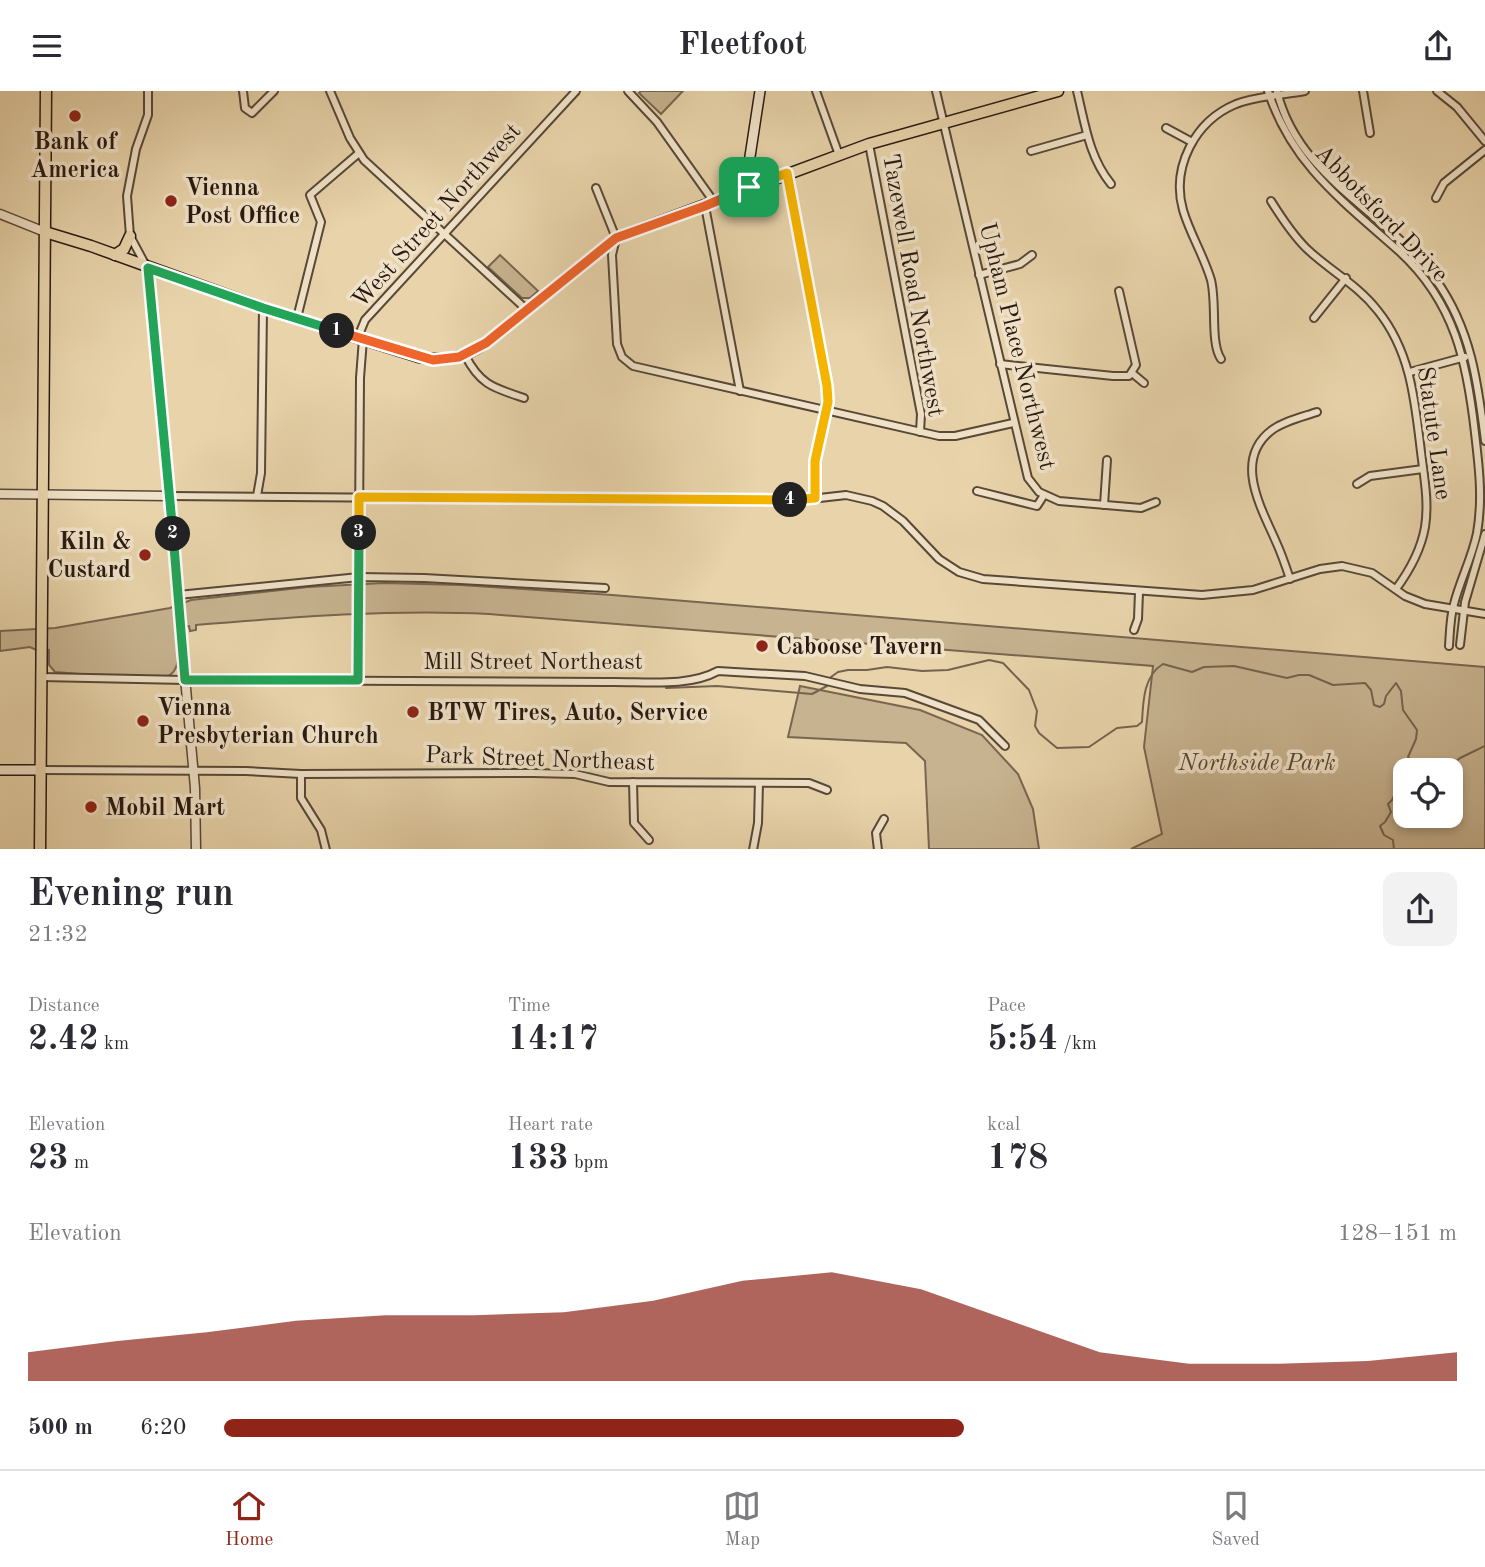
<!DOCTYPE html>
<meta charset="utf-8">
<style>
body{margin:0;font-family:"Old Standard TT",serif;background:#f2f2f3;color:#2b2b33;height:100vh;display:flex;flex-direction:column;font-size:26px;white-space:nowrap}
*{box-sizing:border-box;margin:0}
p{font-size:23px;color:#7c7c81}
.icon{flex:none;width:38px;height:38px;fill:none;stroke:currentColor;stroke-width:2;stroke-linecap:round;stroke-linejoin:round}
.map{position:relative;height:758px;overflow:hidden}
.details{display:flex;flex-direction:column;background:#fff;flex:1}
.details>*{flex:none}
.tools{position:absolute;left:1393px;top:667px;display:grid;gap:14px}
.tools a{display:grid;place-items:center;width:70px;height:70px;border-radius:14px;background:#fff;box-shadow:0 4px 10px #0003;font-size:35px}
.pin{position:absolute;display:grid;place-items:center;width:60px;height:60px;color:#fff;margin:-30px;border-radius:14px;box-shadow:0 4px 10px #0006}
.km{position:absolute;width:35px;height:35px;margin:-18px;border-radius:50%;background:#222;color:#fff;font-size:19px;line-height:35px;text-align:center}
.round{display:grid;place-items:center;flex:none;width:74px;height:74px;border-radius:14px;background:#f2f2f3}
.headline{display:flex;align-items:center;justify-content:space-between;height:119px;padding:0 28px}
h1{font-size:38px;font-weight:600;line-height:52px}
.metrics{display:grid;grid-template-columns:repeat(3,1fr);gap:10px;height:119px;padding:7px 28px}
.metrics div{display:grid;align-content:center}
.metrics b{font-size:35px;font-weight:600}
.metrics small{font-size:19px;font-weight:400}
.metrics p{font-size:19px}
.chart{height:196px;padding:14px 28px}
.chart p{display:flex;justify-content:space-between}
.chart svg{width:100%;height:126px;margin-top:7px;fill:#8f2418;opacity:.7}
ul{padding:0 28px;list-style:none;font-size:23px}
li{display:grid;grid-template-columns:112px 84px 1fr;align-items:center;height:52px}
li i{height:18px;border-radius:9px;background:#8f2418}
header{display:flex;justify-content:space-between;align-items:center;height:91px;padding:0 28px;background:#fff;font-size:32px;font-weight:600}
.tab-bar{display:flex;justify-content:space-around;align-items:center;height:98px;border-top:2px solid #e1e1e2;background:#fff;font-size:19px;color:#7c7c81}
.tab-bar a{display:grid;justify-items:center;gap:4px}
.tab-bar .selected{color:#8f2418}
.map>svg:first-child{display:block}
</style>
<header><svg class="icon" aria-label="menu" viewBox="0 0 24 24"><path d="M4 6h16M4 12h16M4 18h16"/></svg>Fleetfoot<svg class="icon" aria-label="share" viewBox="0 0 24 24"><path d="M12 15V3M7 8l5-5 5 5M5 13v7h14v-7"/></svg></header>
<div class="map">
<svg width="1485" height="759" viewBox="0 0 1485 759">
<rect width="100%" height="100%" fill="#e8d3aa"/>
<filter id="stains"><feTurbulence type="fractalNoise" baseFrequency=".00286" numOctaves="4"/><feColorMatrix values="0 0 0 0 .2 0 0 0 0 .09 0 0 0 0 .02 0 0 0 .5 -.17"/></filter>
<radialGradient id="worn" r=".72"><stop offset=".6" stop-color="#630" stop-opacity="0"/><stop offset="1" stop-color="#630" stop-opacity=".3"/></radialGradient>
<g fill="#c7b390" stroke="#786650" stroke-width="2" fill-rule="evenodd">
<path d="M641,0H683L661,23L639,2Z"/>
<path d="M500,164L538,200L530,207H522L488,176Z"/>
<path d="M384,492L461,494L612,504L1485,576V758H1131L1162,743L1144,656L1153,575L489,523C391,518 294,526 196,534V539L190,540L189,535L175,536C176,552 185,579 166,586L106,585L55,581L49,574V558L47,564L30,556L0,560V540L55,537L170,517L191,509L308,496ZM1405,679H1451V724H1405Z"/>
<path d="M800,595L920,619L982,644L1018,683L1033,718L1039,758H929L925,670L906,652L788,646Z"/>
</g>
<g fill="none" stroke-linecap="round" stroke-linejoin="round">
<g stroke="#74634e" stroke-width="2">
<path d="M831,586L838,581L848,579H867L887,576L922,580L948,579L989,569L1003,572L1029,599L1037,620L1035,635L1039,642L1057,657L1089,656L1117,637L1137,635L1142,631C1143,610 1144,584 1163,573L1192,581L1204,576L1234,575L1287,587L1299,584H1309L1333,594L1365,592L1371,599L1374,614L1380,616L1384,613L1386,605L1396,592L1401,600L1403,619L1417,639L1416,648L1408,666L1414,672L1436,677L1451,675L1460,667L1485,655"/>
<path d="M666,597L717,595L812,603L827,595"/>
<path d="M1407,679L1413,672"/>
<path d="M1394,759L1393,749L1384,744L1380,735L1385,731L1391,721L1388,713L1392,709L1405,683"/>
</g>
<g stroke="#584837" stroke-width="10">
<g id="minor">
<path d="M243,0L245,17L252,22L274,0"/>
<path d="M330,0L350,47L364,69L527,219"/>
<path d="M628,0L657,31L714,111"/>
<path d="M816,0L839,64"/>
<path d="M936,0L1028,387L1039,401L1059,410L1141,417L1156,411"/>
<path d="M1077,0C1085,33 1089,66 1111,93"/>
<path d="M1268,0C1292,74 1344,111 1400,161C1455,212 1467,271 1475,342C1479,376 1483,408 1477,442C1472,467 1460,489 1454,513C1450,526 1450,541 1449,555"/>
<path d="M1277,0C1298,88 1388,121 1436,189C1471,238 1478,292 1485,350"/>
<path d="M1363,0L1370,42"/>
<path d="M1437,0L1457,16L1485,50"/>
<path d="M1166,37L1192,51"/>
<path d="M869,53L921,323L920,341"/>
<path d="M1031,60L1087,44"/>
<path d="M787,82L828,301L815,370V407"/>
<path d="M596,97L616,147L612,164L617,253L622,266L633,275L939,345H955L1013,332"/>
<path d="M1436,107L1444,92L1485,59"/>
<path d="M1271,110C1281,126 1292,143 1306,157C1330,180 1357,193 1378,220C1411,261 1415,311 1421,361C1424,386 1429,411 1425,436C1421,459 1410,479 1396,498"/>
<path d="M705,115L740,300"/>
<path d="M145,173L130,145L127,105L136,58L148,24V0"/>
<path d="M979,184L1020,173L1032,164"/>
<path d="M297,227L321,131L310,104L359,62"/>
<path d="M1314,227L1346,187"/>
<path d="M358,246L365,229L576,0"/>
<path d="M465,264C480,294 494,297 524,307"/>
<path d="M1221,268C1210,252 1217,213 1211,189C1204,165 1190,143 1183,119C1171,76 1195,30 1236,13C1257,5 1283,4 1305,0"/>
<path d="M1000,273L1113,285H1129L1136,274L1119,200"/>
<path d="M1410,281L1465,266"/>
<path d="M1132,282L1144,292"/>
<path d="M1357,393L1370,385L1423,378"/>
<path d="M977,400L1037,415L1044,404"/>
<path d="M169,405L684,409H802L846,404L872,410L883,415L903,430L939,468L959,481L983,488L1202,504L1253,499L1320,478L1342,475L1372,482L1405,505L1425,513L1485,523"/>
<path d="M257,405L261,382L263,217"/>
<path d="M1104,414L1107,369"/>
<path d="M1290,488C1286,476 1282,464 1277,453C1262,418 1232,369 1272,339C1284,330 1302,326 1317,321"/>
<path d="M178,504L359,486L424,487L605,497"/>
<path d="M1134,539L1138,528L1139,501"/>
<path d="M1460,554L1465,511L1485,443"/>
<path d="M41,586L185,589L607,591C642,590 687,597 718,580L805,585L860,598L905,602L979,629L1005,655"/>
<path d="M358,589L360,287L363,248"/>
<path d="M41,679L246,680L301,683L534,682L575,683L609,691L809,692L827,699"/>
<path d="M301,683V707L321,739L326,759"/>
<path d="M633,691L634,732L649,749"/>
<path d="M753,759L758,732L759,692"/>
<path d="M878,759L876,742L884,728"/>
</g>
</g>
<g stroke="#584837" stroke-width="11">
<g id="tertiary">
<path d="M0,123L45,141"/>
<path d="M148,177L195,697L196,759"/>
<path d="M0,403L169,405"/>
</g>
</g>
<g stroke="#281911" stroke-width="12">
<g id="secondary">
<path d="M754,94L749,72L760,0"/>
<path d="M0,679H41"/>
</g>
</g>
<g stroke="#281911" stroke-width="13">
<g id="primary">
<path d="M45,141L91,155L263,217L419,266C445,271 464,267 486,252L616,147L869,53L1058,0"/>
<path d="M115,164L124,158L130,145"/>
<path d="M40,759L46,0"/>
</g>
</g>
<use href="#minor" stroke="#f0e2c8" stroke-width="6"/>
<use href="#tertiary" stroke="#f0e2c8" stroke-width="8"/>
<use href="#secondary" stroke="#f0e2c8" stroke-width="9"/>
<use href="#primary" stroke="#e8d3aa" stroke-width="10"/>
</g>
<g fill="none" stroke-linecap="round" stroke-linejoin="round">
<g stroke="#fff" stroke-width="14">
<path id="split-1" d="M337,240L433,269L459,266L486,252L616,147L705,115L749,96"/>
</g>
<g stroke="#fff" stroke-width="14">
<path id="split-2" d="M173,443L148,177L263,217L337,240"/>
</g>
<g stroke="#fff" stroke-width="14">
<path id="split-3" d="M173,443L185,589H358L359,442"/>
</g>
<g stroke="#fff" stroke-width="14">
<path id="split-4" d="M359,442V406L790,409"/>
</g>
<g stroke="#fff" stroke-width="14">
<path id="split-5" d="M749,96L787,82L827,295L828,311L815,370V407L790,409"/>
</g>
<use href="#split-1" stroke="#f0652b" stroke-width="9"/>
<use href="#split-2" stroke="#22a559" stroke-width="9"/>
<use href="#split-3" stroke="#22a559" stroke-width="9"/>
<use href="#split-4" stroke="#f5b400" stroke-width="9"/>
<use href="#split-5" stroke="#f5b400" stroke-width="9"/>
</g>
<g fill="#8f2418" stroke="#f0e2c8" stroke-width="2.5">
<circle cx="75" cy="25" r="7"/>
<circle cx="171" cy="110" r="7"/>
<circle cx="145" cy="464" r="7"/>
<circle cx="762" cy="555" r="7"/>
<circle cx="413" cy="621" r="7"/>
<circle cx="143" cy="630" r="7"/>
<circle cx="91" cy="716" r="7"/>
</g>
<g text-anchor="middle" stroke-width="7" stroke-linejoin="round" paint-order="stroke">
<g font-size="24" font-weight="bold" fill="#281911" stroke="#f0e2c8" text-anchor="start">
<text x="75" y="58" text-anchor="middle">Bank of<tspan x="75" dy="28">America</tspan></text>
<text x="185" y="104">Vienna<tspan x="185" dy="28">Post Office</tspan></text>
<text x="131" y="458" text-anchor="end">Kiln &amp;<tspan x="131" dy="28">Custard</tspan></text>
<text x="776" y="563">Caboose Tavern</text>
<text x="157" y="624">Vienna<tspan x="157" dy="28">Presbyterian Church</tspan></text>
<text x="427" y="629">BTW Tires, Auto, Service</text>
<text x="105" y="724">Mobil Mart</text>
</g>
<g font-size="24" fill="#281911" stroke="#f0e2c8">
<text transform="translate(1382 122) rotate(46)" y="8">Abbotsford Drive</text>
<text transform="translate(436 124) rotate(-48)" y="8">West Street Northwest</text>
<text transform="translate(914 194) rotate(80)" y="8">Tazewell Road Northwest</text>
<text transform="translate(1018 255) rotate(76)" y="8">Upham Place Northwest</text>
<text transform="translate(1435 342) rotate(82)" y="8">Statute Lane</text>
<text x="533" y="578">Mill Street Northeast</text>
<text transform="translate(540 667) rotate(2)" y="8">Park Street Northeast</text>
</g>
<g font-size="24" font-style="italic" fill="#584737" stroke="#f0e2c8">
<text x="1257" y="679">Northside Park</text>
</g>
</g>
<rect width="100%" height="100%" filter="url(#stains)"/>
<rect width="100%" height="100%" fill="url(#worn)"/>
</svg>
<div class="tools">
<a><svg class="icon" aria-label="locate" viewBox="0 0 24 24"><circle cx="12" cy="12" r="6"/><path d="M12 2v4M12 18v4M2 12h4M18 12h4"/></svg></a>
</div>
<div class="pin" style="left:749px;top:96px;background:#1e9e55"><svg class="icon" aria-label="arrive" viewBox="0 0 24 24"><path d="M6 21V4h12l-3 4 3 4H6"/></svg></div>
<b class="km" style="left:337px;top:240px">1</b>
<b class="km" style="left:173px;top:443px">2</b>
<b class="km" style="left:359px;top:442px">3</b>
<b class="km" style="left:790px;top:409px">4</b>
</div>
<section class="details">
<div class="headline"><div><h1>Evening run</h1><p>21:32</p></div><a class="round"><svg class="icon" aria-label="share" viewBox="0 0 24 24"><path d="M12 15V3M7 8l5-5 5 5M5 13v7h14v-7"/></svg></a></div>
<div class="metrics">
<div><p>Distance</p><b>2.42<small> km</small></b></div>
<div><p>Time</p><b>14:17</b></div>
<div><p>Pace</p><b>5:54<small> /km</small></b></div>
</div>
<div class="metrics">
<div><p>Elevation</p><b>23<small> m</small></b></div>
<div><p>Heart rate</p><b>133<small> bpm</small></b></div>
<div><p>kcal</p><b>178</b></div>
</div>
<div class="chart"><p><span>Elevation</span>128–151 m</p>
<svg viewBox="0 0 160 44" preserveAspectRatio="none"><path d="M0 44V34L10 30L20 27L30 23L40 21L50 21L60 20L70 16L80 9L90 6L100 12L110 23L120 34L130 38L140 38L150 37L160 34V44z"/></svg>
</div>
<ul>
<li><b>500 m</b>6:20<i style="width:60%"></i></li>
</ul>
</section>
<nav class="tab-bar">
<a class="selected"><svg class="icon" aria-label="home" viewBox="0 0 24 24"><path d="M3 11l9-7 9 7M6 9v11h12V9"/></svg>Home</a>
<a><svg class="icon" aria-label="map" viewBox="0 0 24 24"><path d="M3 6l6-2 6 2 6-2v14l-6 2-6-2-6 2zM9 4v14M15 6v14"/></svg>Map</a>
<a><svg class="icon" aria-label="saved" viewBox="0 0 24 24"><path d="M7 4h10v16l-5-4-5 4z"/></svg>Saved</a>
</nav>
